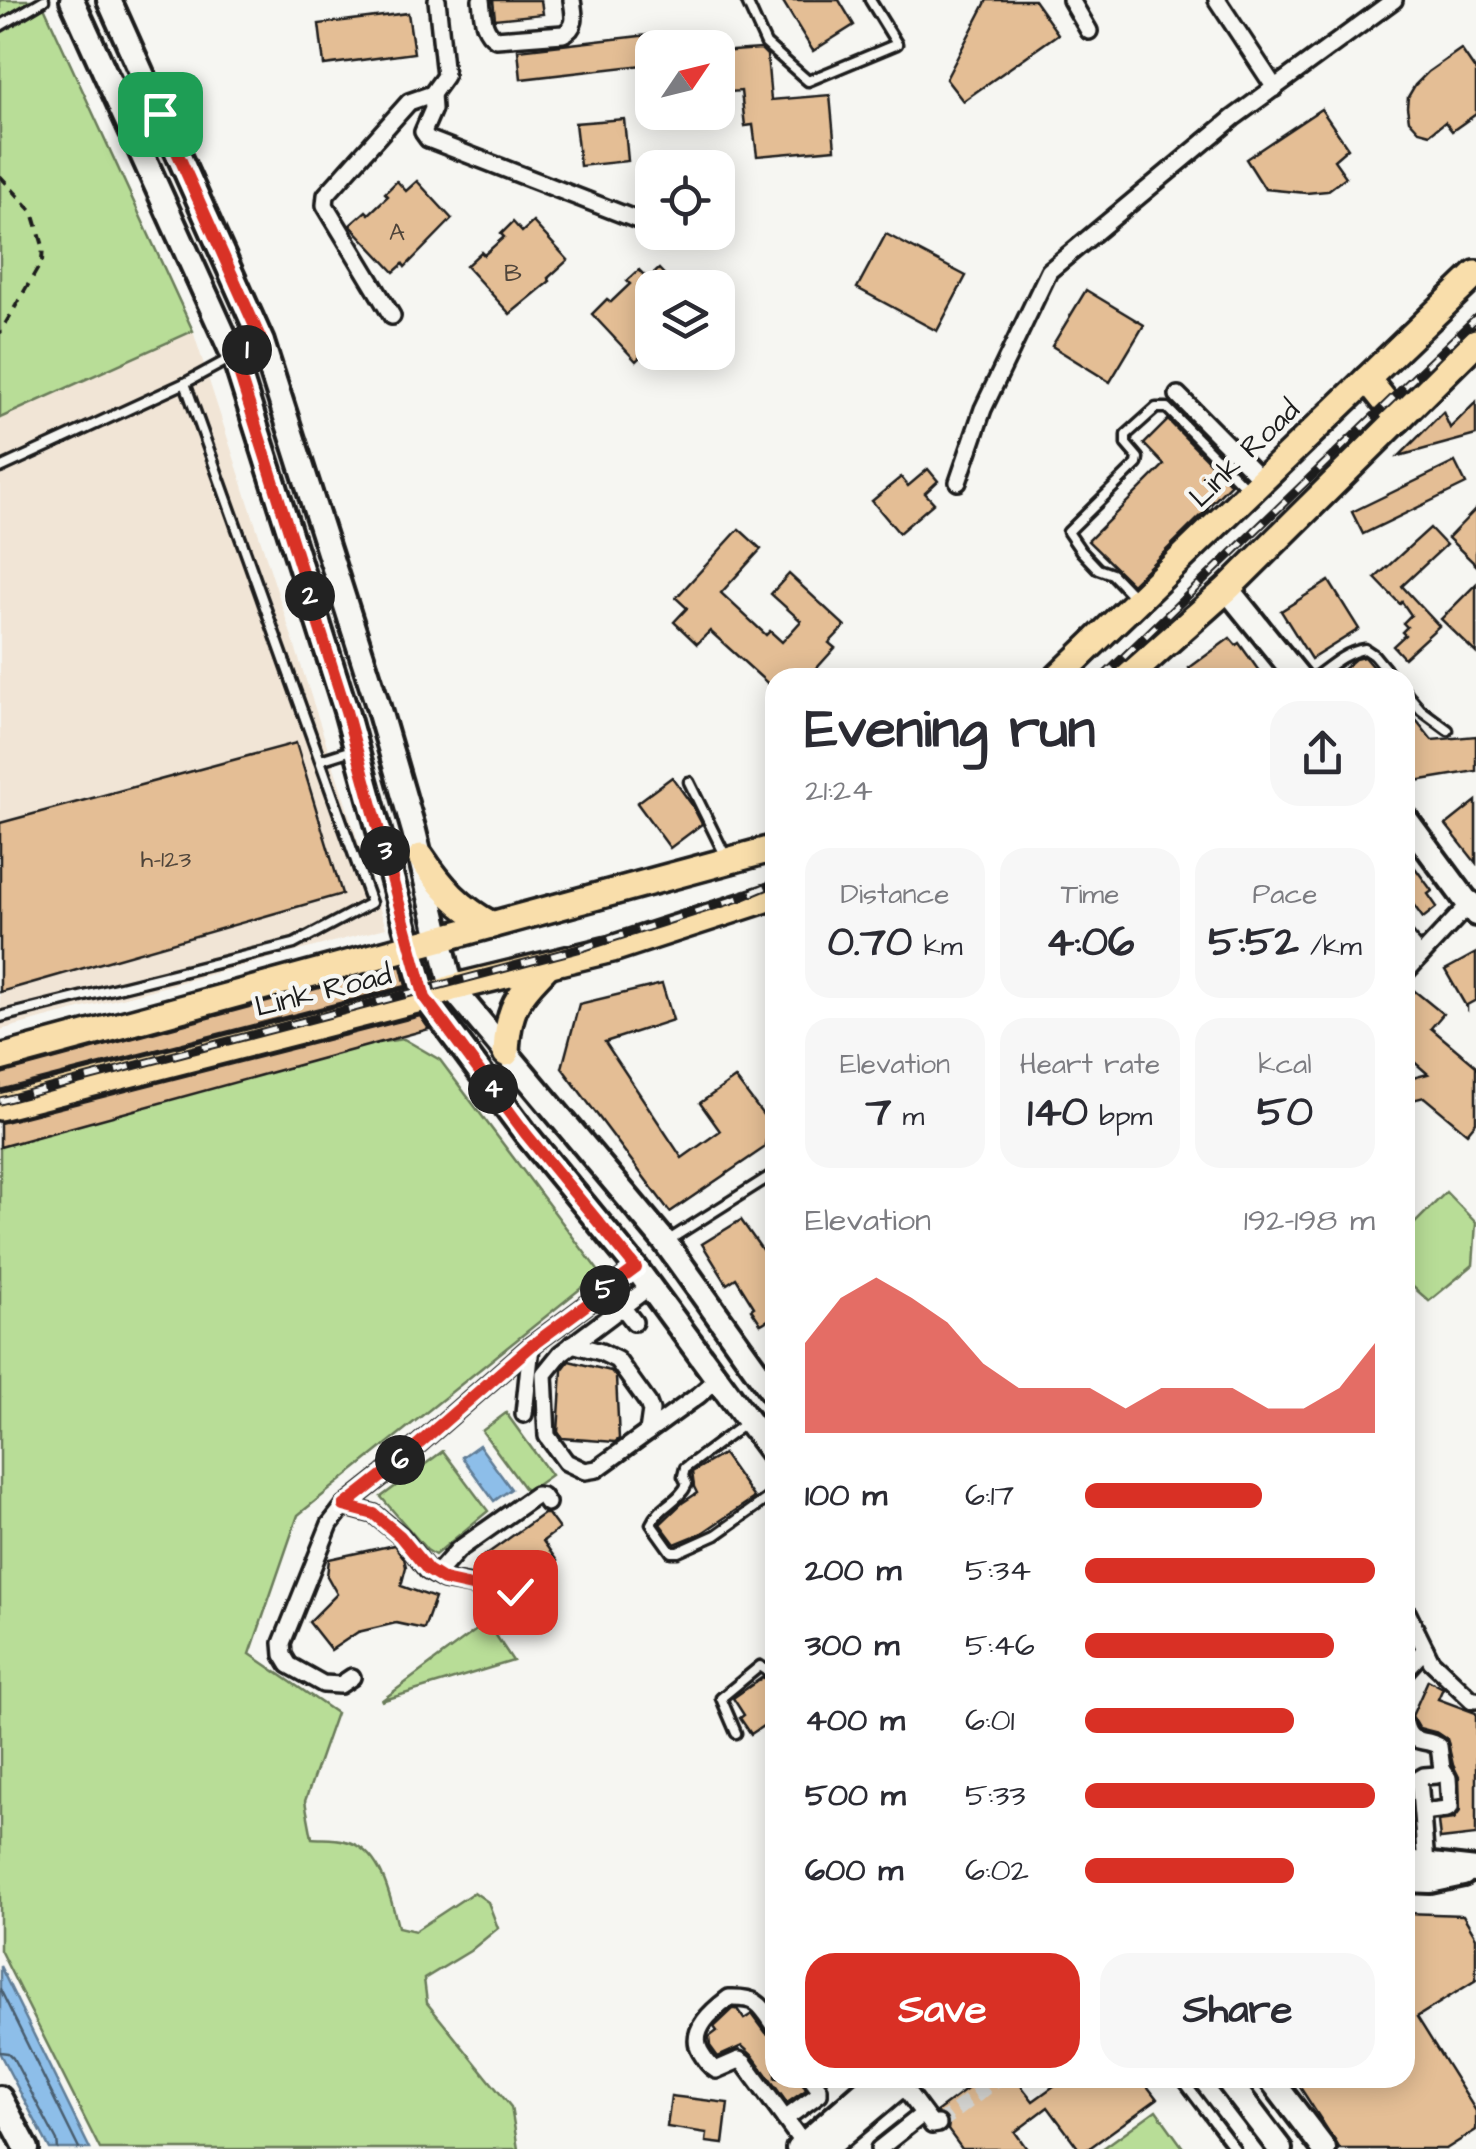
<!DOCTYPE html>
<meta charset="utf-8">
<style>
body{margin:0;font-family:"Architects Daughter",sans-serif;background:#f7f7f7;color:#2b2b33;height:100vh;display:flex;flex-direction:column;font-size:38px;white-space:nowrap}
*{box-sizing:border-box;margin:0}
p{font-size:32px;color:#7c7c81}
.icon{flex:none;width:55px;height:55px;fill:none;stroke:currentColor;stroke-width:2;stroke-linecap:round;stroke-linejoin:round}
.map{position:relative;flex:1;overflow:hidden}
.sheet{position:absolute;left:765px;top:668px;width:650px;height:1420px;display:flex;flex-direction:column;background:#fff;border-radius:30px;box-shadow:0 5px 25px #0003}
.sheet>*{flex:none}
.needle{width:65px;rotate:55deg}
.fabs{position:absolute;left:635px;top:30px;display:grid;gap:20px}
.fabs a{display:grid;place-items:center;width:100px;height:100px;border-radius:20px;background:#fff;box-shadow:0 5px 25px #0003;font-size:50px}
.pin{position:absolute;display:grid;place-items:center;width:85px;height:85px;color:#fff;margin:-42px;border-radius:20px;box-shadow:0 5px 15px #0006}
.km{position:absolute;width:50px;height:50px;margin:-25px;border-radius:50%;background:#222;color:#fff;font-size:28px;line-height:50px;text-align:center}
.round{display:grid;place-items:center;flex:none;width:105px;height:105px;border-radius:30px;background:#f7f7f7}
.overview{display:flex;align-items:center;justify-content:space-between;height:170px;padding:0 40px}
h1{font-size:55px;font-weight:800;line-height:75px}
.metrics{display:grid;grid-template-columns:repeat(3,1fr);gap:15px;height:170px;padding:10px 40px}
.metrics div{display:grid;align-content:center;border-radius:25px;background:#f7f7f7;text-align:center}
.metrics b{font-size:42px;font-weight:800}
.metrics small{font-size:28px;font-weight:400}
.metrics p{font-size:28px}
.chart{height:280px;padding:20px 40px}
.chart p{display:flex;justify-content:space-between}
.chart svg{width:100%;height:180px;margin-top:10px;fill:#d93025;opacity:.7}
.action{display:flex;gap:20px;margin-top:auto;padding:20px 40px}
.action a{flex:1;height:115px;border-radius:30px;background:#d93025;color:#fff;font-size:40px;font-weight:800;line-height:115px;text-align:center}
.action a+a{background:#f7f7f7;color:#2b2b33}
ul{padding:0 40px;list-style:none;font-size:32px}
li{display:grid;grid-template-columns:160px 120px 1fr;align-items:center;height:75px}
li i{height:25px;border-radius:12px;background:#d93025}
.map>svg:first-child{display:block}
</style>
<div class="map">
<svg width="1476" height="2149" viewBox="0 0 1476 2149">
<rect width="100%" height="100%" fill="#f6f6f2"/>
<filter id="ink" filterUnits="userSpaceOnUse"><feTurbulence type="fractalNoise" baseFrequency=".01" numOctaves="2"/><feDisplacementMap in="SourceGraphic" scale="20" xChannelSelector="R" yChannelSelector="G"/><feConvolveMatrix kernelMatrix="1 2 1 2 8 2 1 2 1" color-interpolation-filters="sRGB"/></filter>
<g filter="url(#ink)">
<path fill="#f1e5d6" d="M193,331L386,928L0,1030V419Z"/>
<g fill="#b8dd97" stroke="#6a7c5a" stroke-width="2.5">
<path d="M0,0H41L193,331L0,418Z"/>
<path d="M404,1039L440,1060L600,1273L298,1515L250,1654L336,1713L305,1801L312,1838C322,1839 334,1838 345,1841C381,1849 390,1895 398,1927L415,1931L474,1892L488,1902L498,1928L470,1951L424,1979L427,2003L511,2107L518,2149H100L0,1950V1145L369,1044Z"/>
<path d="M1446,1192L1476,1223L1473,1265L1429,1301L1405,1280V1233Z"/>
<path d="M506,1413L551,1475L527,1492L482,1431Z"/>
<path d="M443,1451L488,1511L435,1555L427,1550L381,1497Z"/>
<path d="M487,1622L513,1661L381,1701Z"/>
<path d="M1156,2110L1184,2149H1102Z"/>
</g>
<g fill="#8dbee9" stroke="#607d97" stroke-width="2.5">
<path d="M479,1445L511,1489L494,1501L462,1457Z"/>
<path d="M0,1967V1966L90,2149H50L0,2054Z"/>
</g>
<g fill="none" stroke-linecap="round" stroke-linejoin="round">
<g stroke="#495d6e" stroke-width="2.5">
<path d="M0,1989L79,2149"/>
<path d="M0,2052L8,2053L13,2058L57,2141L58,2149"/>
</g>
</g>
<g fill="#e4be95" stroke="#1c1c1c" stroke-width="2.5">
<path d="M493,0H541L543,14L495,19Z"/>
<path d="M782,0H839L854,25L813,51Z"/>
<path d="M987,0H1034L1058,34L963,101L946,79Z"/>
<path d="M408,13L414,53L324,65L319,24Z"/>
<path d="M649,35L652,64L521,79L518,50Z"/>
<path d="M761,49L767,55L771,100L830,95L835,149L757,156L753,125L745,126L741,91L718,93V52Z"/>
<path d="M1461,49L1476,71V114L1452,131L1445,122L1430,134L1419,131L1409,120L1407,107L1408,97L1415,85L1428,72Z"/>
<path d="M1321,109L1348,148L1334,160L1346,177L1327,191L1306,193L1265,189L1246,159Z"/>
<path d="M624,119L628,161L580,166L575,123Z"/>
<path d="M397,181L406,191L417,181L452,219L405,267L403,264L394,272L350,225L366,211L369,214L388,196L385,193Z"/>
<path d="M513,222L522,232L533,222L568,260L548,278L550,281L510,314L466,266L481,252L484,255L504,237L501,234Z"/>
<path d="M886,234L966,276L937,331L857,288Z"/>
<path d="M659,269L677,288H652V362L645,352L636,361L592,314L607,299L611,302L630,284L627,281L639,270L648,279Z"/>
<path d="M1086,290L1144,325L1110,382L1052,346Z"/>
<path d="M1476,402V435L1399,456L1443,412L1450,428Z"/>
<path d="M1168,420L1231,484L1207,508L1208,509L1132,584L1088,541L1164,465L1144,444Z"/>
<path d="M1455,462L1466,484L1363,534L1352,512Z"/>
<path d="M928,469L938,481L925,493L934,503L899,533L872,501L901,477L908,486Z"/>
<path d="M1476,509V565L1448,538Z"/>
<path d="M1430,528L1446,545L1402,586L1439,626L1404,658L1393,646L1405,635L1402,632L1407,627L1403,623L1411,615L1402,602L1400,604L1375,578Z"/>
<path d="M739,529L761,549L721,593L766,635L770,631L782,642L801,621L771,594L789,574L845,626L829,643L835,648L817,668L828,678H775V690L710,631L697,644L674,622L687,608L676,598Z"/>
<path d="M1329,581L1359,629L1311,659L1281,611Z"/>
<path d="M1476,584V653L1441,619Z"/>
<path d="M1230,638L1236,645L1239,643L1264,678H1196L1189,668Z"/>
<path d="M1364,657L1382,678H1333L1355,659Z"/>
<path d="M1405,706L1432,740L1476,736V771L1415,781L1413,772L1405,771Z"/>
<path d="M296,743L342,894L0,992V823Z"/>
<path d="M672,777L692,805L702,824L670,848L637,803Z"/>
<path d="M1476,801V863L1446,825Z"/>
<path d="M1405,854L1432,891L1428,894L1437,907L1423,918L1405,893Z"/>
<path d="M1476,953V1000L1467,1005V1008L1445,970Z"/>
<path d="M401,966L406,986L0,1090V1074Z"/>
<path d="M662,984L673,1020L605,1042L682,1158L720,1131L700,1103L735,1078L770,1124L764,1148L670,1212L562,1068L579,1004Z"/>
<path d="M1411,988L1443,1014L1431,1028L1476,1066V1122L1467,1133L1424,1097L1405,1102V1080L1428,1074L1405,1054V995Z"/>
<path d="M420,1016L429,1029L0,1147V1123Z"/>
<path d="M741,1220L775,1268V1316L761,1324L751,1309L754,1307L736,1278L727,1284L702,1244Z"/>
<path d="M569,1361L611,1371L616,1377L619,1439L615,1442L562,1438L558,1432L562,1370Z"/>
<path d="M723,1454L754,1498L702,1533L675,1544L660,1524L682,1503L697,1493L694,1487L692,1472Z"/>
<path d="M543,1514H548L559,1529L543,1541L557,1561L527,1583L516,1568L493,1583L477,1561Z"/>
<path d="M394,1545L404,1558L406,1567L401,1586L435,1598L424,1629L396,1623L358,1632L331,1650L309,1622L337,1594L327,1576L329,1559Z"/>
<path d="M763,1677L775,1691V1718L751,1734L740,1718L744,1715L733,1698Z"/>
<path d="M1428,1680L1443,1688L1438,1699L1476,1713V1835L1440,1839L1438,1821L1454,1819L1460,1811L1459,1777L1453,1765L1447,1739L1438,1733L1419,1728L1412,1716Z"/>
<path d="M1405,1913L1463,1915L1476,1937V1980L1417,2017L1476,2111V2130L1446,2149H1340L1294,2078H1405Z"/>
<path d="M733,2009H737L744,2019L752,2014L766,2033L775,2037V2078H800L806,2090L787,2103L753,2056L742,2046L718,2057L710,2046L709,2037L717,2031L714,2027Z"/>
<path d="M982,2078H1015L1033,2101L1065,2078H1141L1157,2099L1088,2149H1079L1048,2107L1015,2132L1027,2149H962L948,2130L949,2123L947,2118L936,2112Z"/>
<path d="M671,2096L728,2103L723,2144L706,2142L707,2133L667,2127Z"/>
</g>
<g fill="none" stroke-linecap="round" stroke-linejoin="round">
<path stroke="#d5d5d2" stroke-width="15" stroke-dasharray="15 8" stroke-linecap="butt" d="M938,2124L999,2078"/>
<g stroke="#1c1c1c" stroke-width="15">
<g id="lane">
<path d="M746,0L766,44L808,81L897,44L870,0"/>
<path d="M0,26L44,0"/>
<path d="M0,468L185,383L257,344"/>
<path d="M1134,597L1112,574L1098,569L1081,551L1068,532L1137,464L1138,458L1126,444V435L1156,408H1167L1247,489"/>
<path d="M1314,678C1330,666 1345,652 1365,649L1374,655L1393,678"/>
<path d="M1405,691L1421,710L1448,730"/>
<path d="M320,760L352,750"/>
<path d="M689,782L726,857"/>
<path d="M0,1017L294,944L371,903L185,383"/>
<path d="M669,1240L775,1173"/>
<path d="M747,1422L685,1468L683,1476L687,1484C680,1501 658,1507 651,1524L671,1552H678L716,1535L775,1493"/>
<path d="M736,1733L721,1698L760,1666L775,1676"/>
<path d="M1181,2078L1235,2149"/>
</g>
</g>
<g stroke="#1c1c1c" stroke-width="22">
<g id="street">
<path d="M481,0C483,15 482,30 496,39L563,34C578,27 574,14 572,0"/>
<path d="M1071,0L1089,31"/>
<path d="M1217,0L1275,88"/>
<path d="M432,94L433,109L423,132L428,139L640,221"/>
<path d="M392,316L325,205L326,195L409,102L432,94L445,76L437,0"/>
<path d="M1178,395L1262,480"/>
<path d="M958,482L983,409L1049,271L1233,118L1394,0"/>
<path d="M1405,938L1420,956"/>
<path d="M1405,973L1473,900"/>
<path d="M649,1287L561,1353L544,1374L547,1436L566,1462L585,1471L597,1469L699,1395L717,1379"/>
<path d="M616,1299L634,1322"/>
<path d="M572,1344L601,1352L617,1360L648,1403L651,1411L648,1432"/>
<path d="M524,1414L531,1346"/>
<path d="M344,1506L374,1514L401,1536L428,1571L444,1580L471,1585L495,1596L515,1592"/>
<path d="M436,1575L458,1550L536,1495L542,1496L547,1503"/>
<path d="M1405,1608L1431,1661L1472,1700H1476"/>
<path d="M1405,1671L1425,1649"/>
<path d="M352,1677L340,1685L323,1684L289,1665L283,1655L282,1643L330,1524L344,1506L382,1476L531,1346L636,1268"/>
<path d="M1405,1724C1410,1746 1423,1737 1439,1746L1442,1769L1437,1775L1424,1776L1419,1779L1426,1863"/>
<path d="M1422,1812L1447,1809L1450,1807L1448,1778L1442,1769"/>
<path d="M775,2026C760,2004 758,1997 729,1998C713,2010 689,2030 700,2051C705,2059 708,2065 716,2070L739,2060L744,2063L807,2149"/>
<path d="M897,2078L932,2125L938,2124"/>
<path d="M785,2119L819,2094V2089L811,2078"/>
<path d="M879,2149L923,2114"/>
</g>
</g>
<g stroke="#1c1c1c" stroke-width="30">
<g id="secondary">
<path d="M72,0L234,357L346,711L425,998L526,1134L636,1268L775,1457"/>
<path d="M109,0L262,342L377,703L414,831L452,988L665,1242L775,1396"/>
<path d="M1227,589L1299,678"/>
<path d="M1405,818L1476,914"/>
<path d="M1405,1862L1476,1870"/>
<path d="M1405,1880L1430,1881L1463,1874"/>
<path d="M1226,2078L1280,2149"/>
<path d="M1270,2078L1324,2149"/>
<path d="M0,2098L27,2149"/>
<path d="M798,2149L879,2078"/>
<path d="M825,2149L909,2078"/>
</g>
</g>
<g stroke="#1c1c1c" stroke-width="32">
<g id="primary">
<path d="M1367,379L1399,419"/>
<path d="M1057,678L1476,274"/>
<path d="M1127,678L1227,589L1476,342"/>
<path d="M421,857C441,887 460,908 492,925"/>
<path d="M506,1053C508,1007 517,997 548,965"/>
<path d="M0,1058L775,848"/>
<path d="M0,1107L425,998L452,988L612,949L775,896"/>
</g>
</g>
<path stroke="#1c1c1c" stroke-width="4" stroke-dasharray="10 8" stroke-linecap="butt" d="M0,176L33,212L43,246L42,261L0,333"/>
<use href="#lane" stroke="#f6f6f2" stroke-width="8"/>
<use href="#street" stroke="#f6f6f2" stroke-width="15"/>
<use href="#secondary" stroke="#f6f6f2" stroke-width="22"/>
<use href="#primary" stroke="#f9deab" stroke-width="25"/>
<g stroke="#1c1c1c" stroke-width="9">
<g id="rail">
<path d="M1102,678L1476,318"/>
<path d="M0,1101L582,948L739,898L775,883"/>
</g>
</g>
<use href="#rail" stroke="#f6f6f2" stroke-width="5" stroke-dasharray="15" stroke-linecap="butt"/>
</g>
</g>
<g fill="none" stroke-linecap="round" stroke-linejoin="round" filter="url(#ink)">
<g stroke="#fff" stroke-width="20">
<path id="route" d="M160,114L262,342L234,357L346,711L425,998L526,1134L636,1268L531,1346L382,1476L344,1506L374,1514L400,1536L428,1570L444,1580L471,1586L495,1596L515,1592"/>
</g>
<use href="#route" stroke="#d93025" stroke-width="12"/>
</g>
<g text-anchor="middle" stroke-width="9" stroke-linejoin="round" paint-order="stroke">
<g font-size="25" fill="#4e443a">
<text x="397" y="240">A</text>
<text x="513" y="281">B</text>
<text x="166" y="867">h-123</text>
</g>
<g font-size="30" fill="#1c1c1c" stroke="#f6f6f2">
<text transform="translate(1244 453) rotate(-44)" y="10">Link Road</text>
<text transform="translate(323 990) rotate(-14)" y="10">Link Road</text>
</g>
</g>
</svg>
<div class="fabs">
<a><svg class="needle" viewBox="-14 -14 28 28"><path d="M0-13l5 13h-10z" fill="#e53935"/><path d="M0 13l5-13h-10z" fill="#7c7c81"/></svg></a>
<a><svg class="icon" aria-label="locate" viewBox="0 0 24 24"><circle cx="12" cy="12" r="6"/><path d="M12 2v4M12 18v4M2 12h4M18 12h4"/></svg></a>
<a><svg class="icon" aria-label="layers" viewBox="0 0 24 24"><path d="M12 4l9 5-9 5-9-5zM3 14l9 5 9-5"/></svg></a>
</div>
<div class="pin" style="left:160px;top:114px;background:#1e9e55"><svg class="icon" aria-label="arrive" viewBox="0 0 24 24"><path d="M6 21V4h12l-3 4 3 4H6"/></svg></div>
<div class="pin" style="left:515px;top:1592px;background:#d93025"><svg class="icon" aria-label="check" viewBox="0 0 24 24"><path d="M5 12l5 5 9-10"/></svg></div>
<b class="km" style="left:247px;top:350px">1</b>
<b class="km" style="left:310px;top:596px">2</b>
<b class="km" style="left:385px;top:851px">3</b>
<b class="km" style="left:493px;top:1089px">4</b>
<b class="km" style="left:605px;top:1290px">5</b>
<b class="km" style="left:400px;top:1460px">6</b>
<section class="sheet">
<div class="overview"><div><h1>Evening run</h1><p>21:24</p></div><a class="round"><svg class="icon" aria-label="share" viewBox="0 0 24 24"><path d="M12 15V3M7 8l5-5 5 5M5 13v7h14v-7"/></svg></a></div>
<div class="metrics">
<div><p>Distance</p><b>0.70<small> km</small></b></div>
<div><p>Time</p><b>4:06</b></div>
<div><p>Pace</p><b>5:52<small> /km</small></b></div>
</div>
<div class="metrics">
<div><p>Elevation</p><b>7<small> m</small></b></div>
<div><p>Heart rate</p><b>140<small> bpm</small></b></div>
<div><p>kcal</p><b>50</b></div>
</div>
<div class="chart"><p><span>Elevation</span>192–198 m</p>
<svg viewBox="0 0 160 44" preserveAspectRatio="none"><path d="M0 44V22L10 11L20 6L30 11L40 17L50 27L60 33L70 33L80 33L90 38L100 33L110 33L120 33L130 38L140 38L150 33L160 22V44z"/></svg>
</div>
<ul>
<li><b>100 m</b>6:17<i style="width:61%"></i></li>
<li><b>200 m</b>5:34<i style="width:100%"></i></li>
<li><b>300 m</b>5:46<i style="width:86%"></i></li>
<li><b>400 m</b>6:01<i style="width:72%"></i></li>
<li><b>500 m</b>5:33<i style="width:100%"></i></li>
<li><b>600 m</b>6:02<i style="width:72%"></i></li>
</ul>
<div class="action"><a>Save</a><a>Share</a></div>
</section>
</div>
